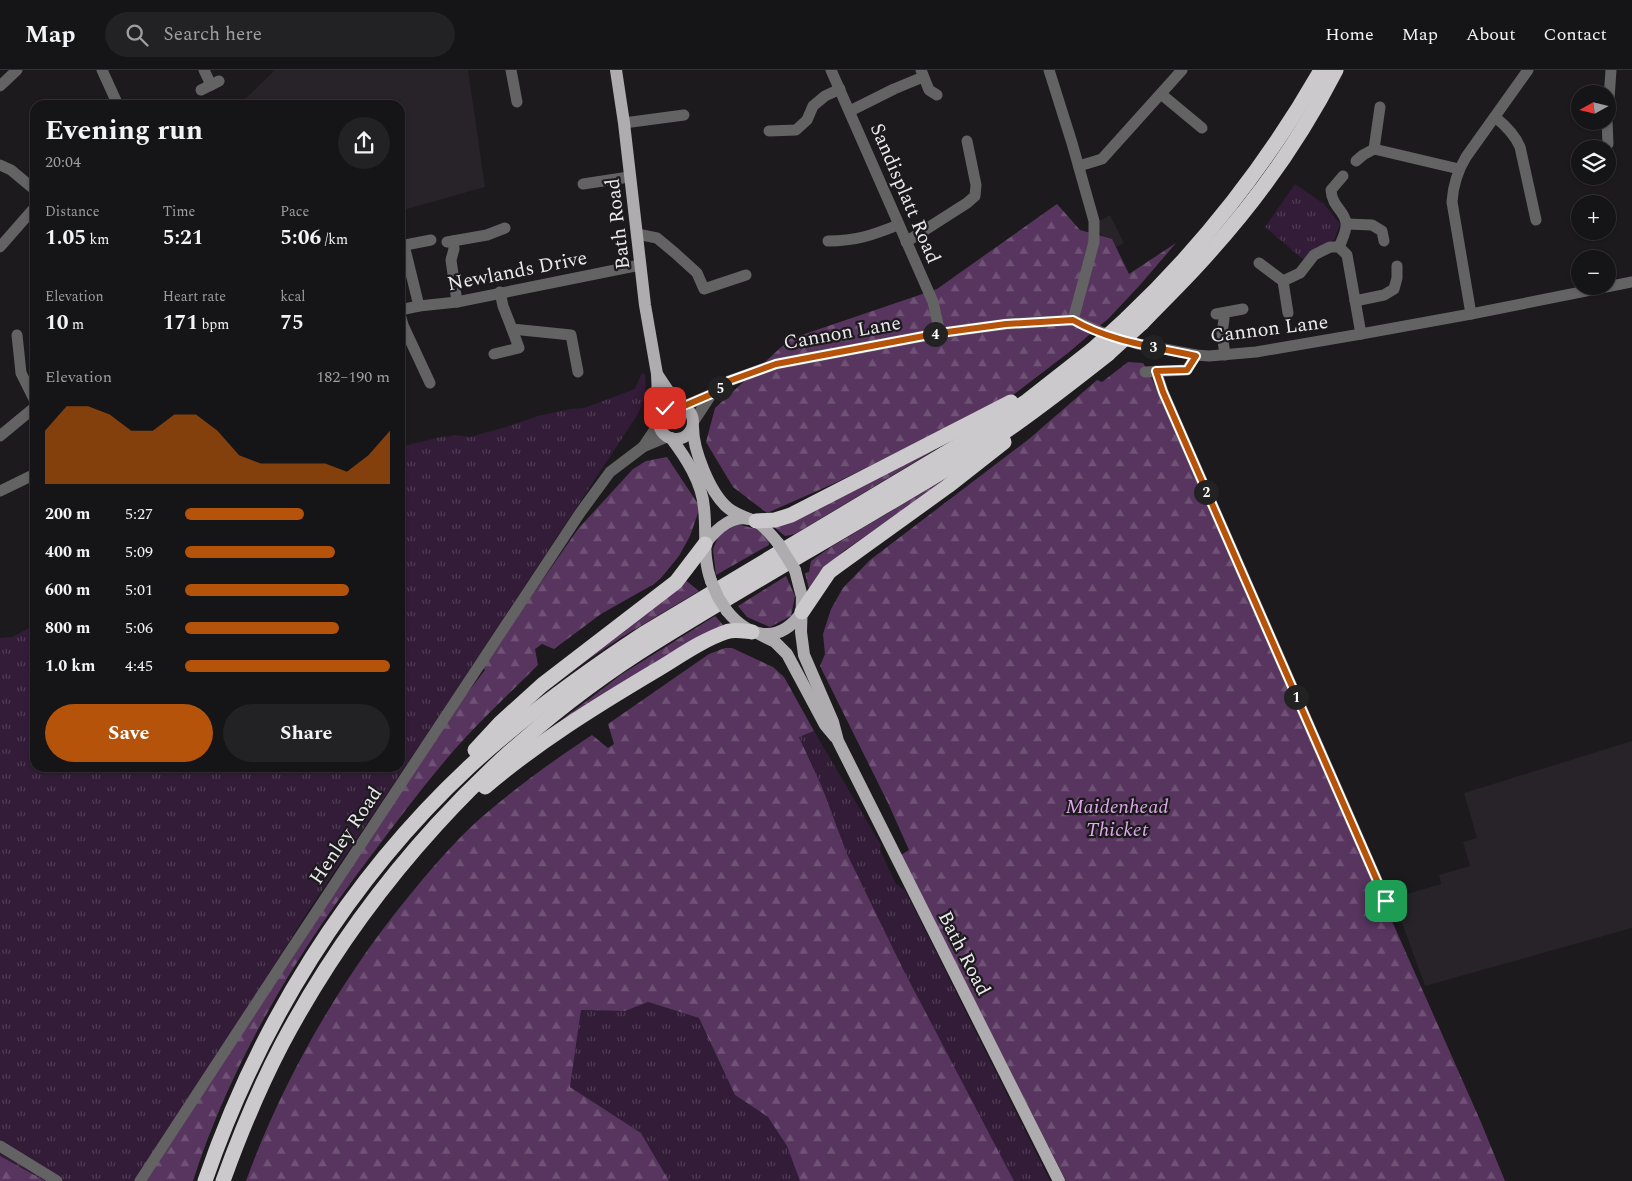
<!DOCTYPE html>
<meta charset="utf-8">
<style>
body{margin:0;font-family:Spectral,serif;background:#222123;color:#f1f3f6;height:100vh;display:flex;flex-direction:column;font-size:19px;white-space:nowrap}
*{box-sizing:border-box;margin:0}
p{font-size:16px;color:#9d9ea1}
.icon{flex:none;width:28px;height:28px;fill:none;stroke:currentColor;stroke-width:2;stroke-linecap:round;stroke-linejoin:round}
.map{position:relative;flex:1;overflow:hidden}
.side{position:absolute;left:30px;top:30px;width:375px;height:672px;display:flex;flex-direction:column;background:#151416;border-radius:15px;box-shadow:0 1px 4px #0004,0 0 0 1px #343335}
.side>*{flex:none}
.needle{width:32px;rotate:262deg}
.fabs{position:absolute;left:1571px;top:15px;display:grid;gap:10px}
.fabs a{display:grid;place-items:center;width:45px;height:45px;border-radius:50%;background:#151416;box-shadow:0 1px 4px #0004,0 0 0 1px #343335;font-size:25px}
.pin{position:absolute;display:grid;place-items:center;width:42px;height:42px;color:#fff;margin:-21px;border-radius:10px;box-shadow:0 2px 8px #0006}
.km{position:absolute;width:25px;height:25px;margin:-12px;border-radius:50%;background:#222;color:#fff;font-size:14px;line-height:25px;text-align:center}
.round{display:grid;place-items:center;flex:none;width:52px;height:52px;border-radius:26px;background:#222123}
.headline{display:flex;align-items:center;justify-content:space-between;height:85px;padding:0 15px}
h1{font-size:28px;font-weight:700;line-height:38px}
.figures{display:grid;grid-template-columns:repeat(3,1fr);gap:8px;height:85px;padding:5px 15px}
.figures div{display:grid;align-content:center}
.figures b{font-size:21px;font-weight:700}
.figures small{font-size:14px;font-weight:400}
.figures p{font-size:14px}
.chart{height:140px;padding:10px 15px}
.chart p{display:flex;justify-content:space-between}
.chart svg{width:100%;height:90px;margin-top:5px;fill:#b45309;opacity:.7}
.primary-button{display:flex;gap:10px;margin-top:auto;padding:10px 15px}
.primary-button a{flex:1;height:58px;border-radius:30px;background:#b45309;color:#fff;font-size:20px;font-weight:700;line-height:58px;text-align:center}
.primary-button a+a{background:#222123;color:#f1f3f6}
ul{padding:0 15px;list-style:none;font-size:16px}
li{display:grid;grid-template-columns:80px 60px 1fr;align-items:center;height:38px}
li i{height:12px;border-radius:6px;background:#b45309}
header{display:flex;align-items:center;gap:30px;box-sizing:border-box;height:70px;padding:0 25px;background:#151416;border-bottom:1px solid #343335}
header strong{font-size:24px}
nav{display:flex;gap:28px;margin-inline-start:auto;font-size:18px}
.search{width:350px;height:45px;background:#222123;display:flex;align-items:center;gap:12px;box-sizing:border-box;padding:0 18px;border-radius:28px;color:#9d9ea1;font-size:19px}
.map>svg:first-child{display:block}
</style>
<header>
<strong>Map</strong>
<div class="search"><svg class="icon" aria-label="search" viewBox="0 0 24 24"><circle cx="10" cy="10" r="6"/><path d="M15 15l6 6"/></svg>Search here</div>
<nav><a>Home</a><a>Map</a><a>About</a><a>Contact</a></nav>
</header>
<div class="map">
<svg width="1632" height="1111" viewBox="0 0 1632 1111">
<defs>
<pattern id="grass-tufts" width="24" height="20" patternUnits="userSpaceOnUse" patternTransform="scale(1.25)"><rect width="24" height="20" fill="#321c37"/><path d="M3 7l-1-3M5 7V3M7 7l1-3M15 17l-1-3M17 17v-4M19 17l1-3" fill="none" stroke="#503d54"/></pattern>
<pattern id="forest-firs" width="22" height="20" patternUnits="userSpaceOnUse" patternTransform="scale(1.25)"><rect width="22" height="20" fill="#58355f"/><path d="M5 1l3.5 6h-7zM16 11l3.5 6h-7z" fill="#705276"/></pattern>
</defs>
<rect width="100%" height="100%" fill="#1c1a1d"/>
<g fill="#282229">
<path d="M275,0H468L485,117L400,141V35H239Z"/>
<path d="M1110,145L1124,173L1110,180L1097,157L1099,151Z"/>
<path d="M1632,671V858L1425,916L1393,828L1441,814L1439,805L1470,796L1463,772L1477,768L1464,723Z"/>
</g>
<g fill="url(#grass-tufts)">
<path d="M1295,114L1324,134L1340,154L1334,170L1316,178L1305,191L1265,157Z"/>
<path d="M642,303L645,304C647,319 644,330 638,344L437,649L310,838L225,973L134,1111H0V568L12,567L35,555V698H400V377L445,366L446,367L454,365L470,367L509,356L538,346L570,339L584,338L635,319Z"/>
<path d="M814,661L881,775L880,780L896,814L905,820L1050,1111H1014L903,899L847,784L822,717L799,666Z"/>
<path d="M648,932L699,948L735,1025L768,1047L787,1076L800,1111H669L641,1063L570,1017L581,940L625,941Z"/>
</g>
<g fill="url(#forest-firs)">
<path d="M1057,134L1080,160L1112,169L1129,204L1176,173L1140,215L1109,248L1068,283L1013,325L835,413L767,443L733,417L706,372L715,338L790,269L937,219Z"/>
<path d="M1128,292L1143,293L1152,309L1480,1050L1505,1111H1066L901,785L909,780L888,733L820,596L825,584L823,564L831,539L843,518L870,490L1029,369L1097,310L1102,312Z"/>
<path d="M932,379L933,381L795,464L785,466L774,457Z"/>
<path d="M667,387L700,437L690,466L679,486L661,508L654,514L601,544L554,579L542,574L535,579L538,595C514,619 489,642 466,667C430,706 399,749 367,791C294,888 230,995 193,1111H145L458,635L485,600L482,597L578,459L633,399L646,391Z"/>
<path d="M945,409L947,410L845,480L819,503L809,519L805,503L809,502L811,491L831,477Z"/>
<path d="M737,454L756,459L768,467L769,475L716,505L713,479L719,465Z"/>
<path d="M786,506L795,526L791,546L770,557L747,547L738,536Z"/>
<path d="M684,509L699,521L622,567L589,589L531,633Z"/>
<path d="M715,546L724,556L530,674L622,604Z"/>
<path d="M725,578H732L773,597L784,607L814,661L799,667L822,717L847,784L903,899L1014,1111H800L787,1076L768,1047L735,1025L699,948L648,932L625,941L581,940L570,1017L641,1063L669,1111H246C285,1004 345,902 418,815C438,791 459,767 483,746C518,716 554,690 592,665L608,678L614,674L608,654L709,584Z"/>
<path d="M0,1086L45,1111H0Z"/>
</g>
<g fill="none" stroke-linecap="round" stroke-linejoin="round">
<g stroke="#646364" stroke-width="11">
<path d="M102,0L118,35"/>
<path d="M204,0L211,15"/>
<path d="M511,0L517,32"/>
<path d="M831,0L933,232L940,263"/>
<path d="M921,0L929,20L937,25"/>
<path d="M1049,0L1072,73L1094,151V172L1073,250"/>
<path d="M0,16L17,0"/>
<path d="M201,20L219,11"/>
<path d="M1161,24L1202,58"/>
<path d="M850,41L894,19L923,7"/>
<path d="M1608,44L1611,0"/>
<path d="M1495,47C1505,55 1515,65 1520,77L1536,150"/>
<path d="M1607,51L1608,74"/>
<path d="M624,53L684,45"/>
<path d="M769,61L796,60L807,50L813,36L825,26L840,19"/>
<path d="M1374,79L1459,99"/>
<path d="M1356,91L1363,85L1374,79L1380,37"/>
<path d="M0,95L11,100L35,120"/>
<path d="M1079,96L1102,89L1182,0"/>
<path d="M583,114L629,107"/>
<path d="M1347,154L1372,155L1382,161L1384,171"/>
<path d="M637,164L657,168L675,183L697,203L704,219L746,205"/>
<path d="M453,171L454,179L451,190L457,232"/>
<path d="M828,171C856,171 873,165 898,155"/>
<path d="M447,172L487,165L505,158"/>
<path d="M906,172L967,133L975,126L976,115L967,71"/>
<path d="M404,175L419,236"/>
<path d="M400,176L431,170"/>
<path d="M0,177L35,137"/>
<path d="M1339,177C1342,170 1347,161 1346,153C1345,141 1332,137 1331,120L1343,106"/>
<path d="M1259,193L1283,211L1288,243"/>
<path d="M1283,211L1300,203L1314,185L1330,177H1339L1347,185L1361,264"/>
<path d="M500,222L503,236L512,259L571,265L578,302"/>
<path d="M1355,231L1384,225L1394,219L1397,208V196"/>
<path d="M400,240L419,236L457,232L640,195"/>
<path d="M1223,243L1224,249L1222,263L1225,285"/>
<path d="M400,244L403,255L430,313"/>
<path d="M1216,244L1243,239"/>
<path d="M1471,244L1452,132C1453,115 1457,102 1466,87L1528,0"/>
<path d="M17,265L21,303L35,331"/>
<path d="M494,284L519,278L512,259"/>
<path d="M1156,301L1163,322L1386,831"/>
<path d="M1145,302L1187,300L1196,285"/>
<path d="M684,336L712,324L729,311L776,294L940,263L1007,254L1073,250L1101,262L1138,274L1196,285L1209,286L1256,282L1361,264L1471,244L1632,212"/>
<path d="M694,351L711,325"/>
<path d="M0,366L35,337"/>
<path d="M643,377L659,353"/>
<path d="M0,421L35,404"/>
<path d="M0,1076L57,1111"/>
<path d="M140,1111L287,886L580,443L610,402L643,377L667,367"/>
</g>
<g stroke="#afacaf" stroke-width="12">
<path d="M616,0L624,53L645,235L657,304L659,350"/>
<path d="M657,304L671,325L682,335"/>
<circle cx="676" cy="352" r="17"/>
<path d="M693,357C693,380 710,423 728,438C734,443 742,446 749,449"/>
<path d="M671,368C686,388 702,412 704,438C707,464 702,486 711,511"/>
<path d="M705,474C716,459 735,441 755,451C764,455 772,466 778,473"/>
<path d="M795,500L802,527L801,562L804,585L833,652L838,671L1059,1111"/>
<path d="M727,541C750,569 780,574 802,542"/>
<path d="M759,564L775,572L787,584L825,655L835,667"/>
</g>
<g stroke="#ccc9cd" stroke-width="15">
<path d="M1127,248C1204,175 1268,93 1321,0"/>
<path d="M1142,253C1164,230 1187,208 1208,184C1258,129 1302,66 1336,0"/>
<path d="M756,451L775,450L791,445L1011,332"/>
<path d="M802,542L829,502L837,496L948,416L1004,372"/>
<path d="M475,680L500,653L542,615L676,512L705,474"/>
<path d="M485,717C538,672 596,636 655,601C677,588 702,570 726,562C734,559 743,561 752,562"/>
<path d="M205,1111C258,956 348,810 469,697C523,647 581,605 643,564L969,369L1027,331L1092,280"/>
<path d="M223,1111C240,1064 259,1018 282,974C366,816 490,679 640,582C717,533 797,488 876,441C915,418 955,395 993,370C1033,343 1070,314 1108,284"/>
</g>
<g stroke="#afacaf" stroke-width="12">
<path d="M778,473L795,500"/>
<path d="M711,511L718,527L727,541"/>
</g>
<g stroke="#ccc9cd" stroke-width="15">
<path d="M1092,280L1127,248"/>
<path d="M1108,284L1142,253"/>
</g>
</g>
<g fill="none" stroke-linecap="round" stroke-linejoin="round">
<g stroke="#fff" stroke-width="10">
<path id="route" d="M665,338L675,334L684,336L712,324L729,311L776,294L940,263L1006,254L1073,250C1109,271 1155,277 1196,286L1187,300L1156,301L1163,322L1386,831"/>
</g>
<use href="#route" stroke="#b45309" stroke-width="6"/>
</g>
<g text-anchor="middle" stroke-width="4.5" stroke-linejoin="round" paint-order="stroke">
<g font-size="20" fill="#eae9eb" stroke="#1c1a1d">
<text transform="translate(906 123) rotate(67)" y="7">Sandisplatt Road</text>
<text transform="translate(617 154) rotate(-97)" y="7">Bath Road</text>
<text transform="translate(517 200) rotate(-11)" y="7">Newlands Drive</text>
<text transform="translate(1269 258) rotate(-7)" y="7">Cannon Lane</text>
<text transform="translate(842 262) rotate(-10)" y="7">Cannon Lane</text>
<text transform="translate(345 765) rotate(-56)" y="7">Henley Road</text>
<text transform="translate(965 883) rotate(63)" y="7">Bath Road</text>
</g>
<g font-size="20" font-style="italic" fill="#dfa7ec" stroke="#1c1a1d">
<text x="1117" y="743">Maidenhead<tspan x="1117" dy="23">Thicket</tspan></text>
</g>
</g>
</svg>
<div class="fabs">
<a><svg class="needle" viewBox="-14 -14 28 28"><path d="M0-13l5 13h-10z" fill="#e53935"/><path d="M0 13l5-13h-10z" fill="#9d9ea1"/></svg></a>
<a><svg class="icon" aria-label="layers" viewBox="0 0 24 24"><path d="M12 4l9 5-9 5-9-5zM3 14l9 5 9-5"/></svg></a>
<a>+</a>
<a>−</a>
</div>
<div class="pin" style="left:1386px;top:831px;background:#1e9e55"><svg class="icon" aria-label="arrive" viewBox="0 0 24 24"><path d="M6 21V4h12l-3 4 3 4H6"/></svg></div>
<div class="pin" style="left:665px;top:338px;background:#d93025"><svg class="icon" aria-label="check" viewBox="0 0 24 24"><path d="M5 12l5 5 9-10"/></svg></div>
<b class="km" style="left:1296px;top:627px">1</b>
<b class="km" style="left:1206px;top:422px">2</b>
<b class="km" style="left:1153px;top:277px">3</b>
<b class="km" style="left:935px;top:264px">4</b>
<b class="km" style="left:720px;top:318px">5</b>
<section class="side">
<div class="headline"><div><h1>Evening run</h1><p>20:04</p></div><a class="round"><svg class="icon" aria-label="share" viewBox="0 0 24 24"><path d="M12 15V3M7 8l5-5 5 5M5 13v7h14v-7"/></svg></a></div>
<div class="figures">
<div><p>Distance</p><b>1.05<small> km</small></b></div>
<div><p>Time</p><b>5:21</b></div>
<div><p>Pace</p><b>5:06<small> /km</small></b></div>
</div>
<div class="figures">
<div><p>Elevation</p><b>10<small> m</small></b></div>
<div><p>Heart rate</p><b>171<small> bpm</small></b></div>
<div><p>kcal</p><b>75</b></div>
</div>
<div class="chart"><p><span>Elevation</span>182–190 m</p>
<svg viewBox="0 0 160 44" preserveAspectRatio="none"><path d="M0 44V18L10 6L20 6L30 10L40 18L50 18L60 10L70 10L80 18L90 30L100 34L110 34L120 34L130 34L140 38L150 30L160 18V44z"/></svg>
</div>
<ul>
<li><b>200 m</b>5:27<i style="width:58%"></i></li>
<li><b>400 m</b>5:09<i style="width:73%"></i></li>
<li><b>600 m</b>5:01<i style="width:80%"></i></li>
<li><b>800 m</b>5:06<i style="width:75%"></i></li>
<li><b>1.0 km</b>4:45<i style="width:100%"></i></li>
</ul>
<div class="primary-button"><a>Save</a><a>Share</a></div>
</section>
</div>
